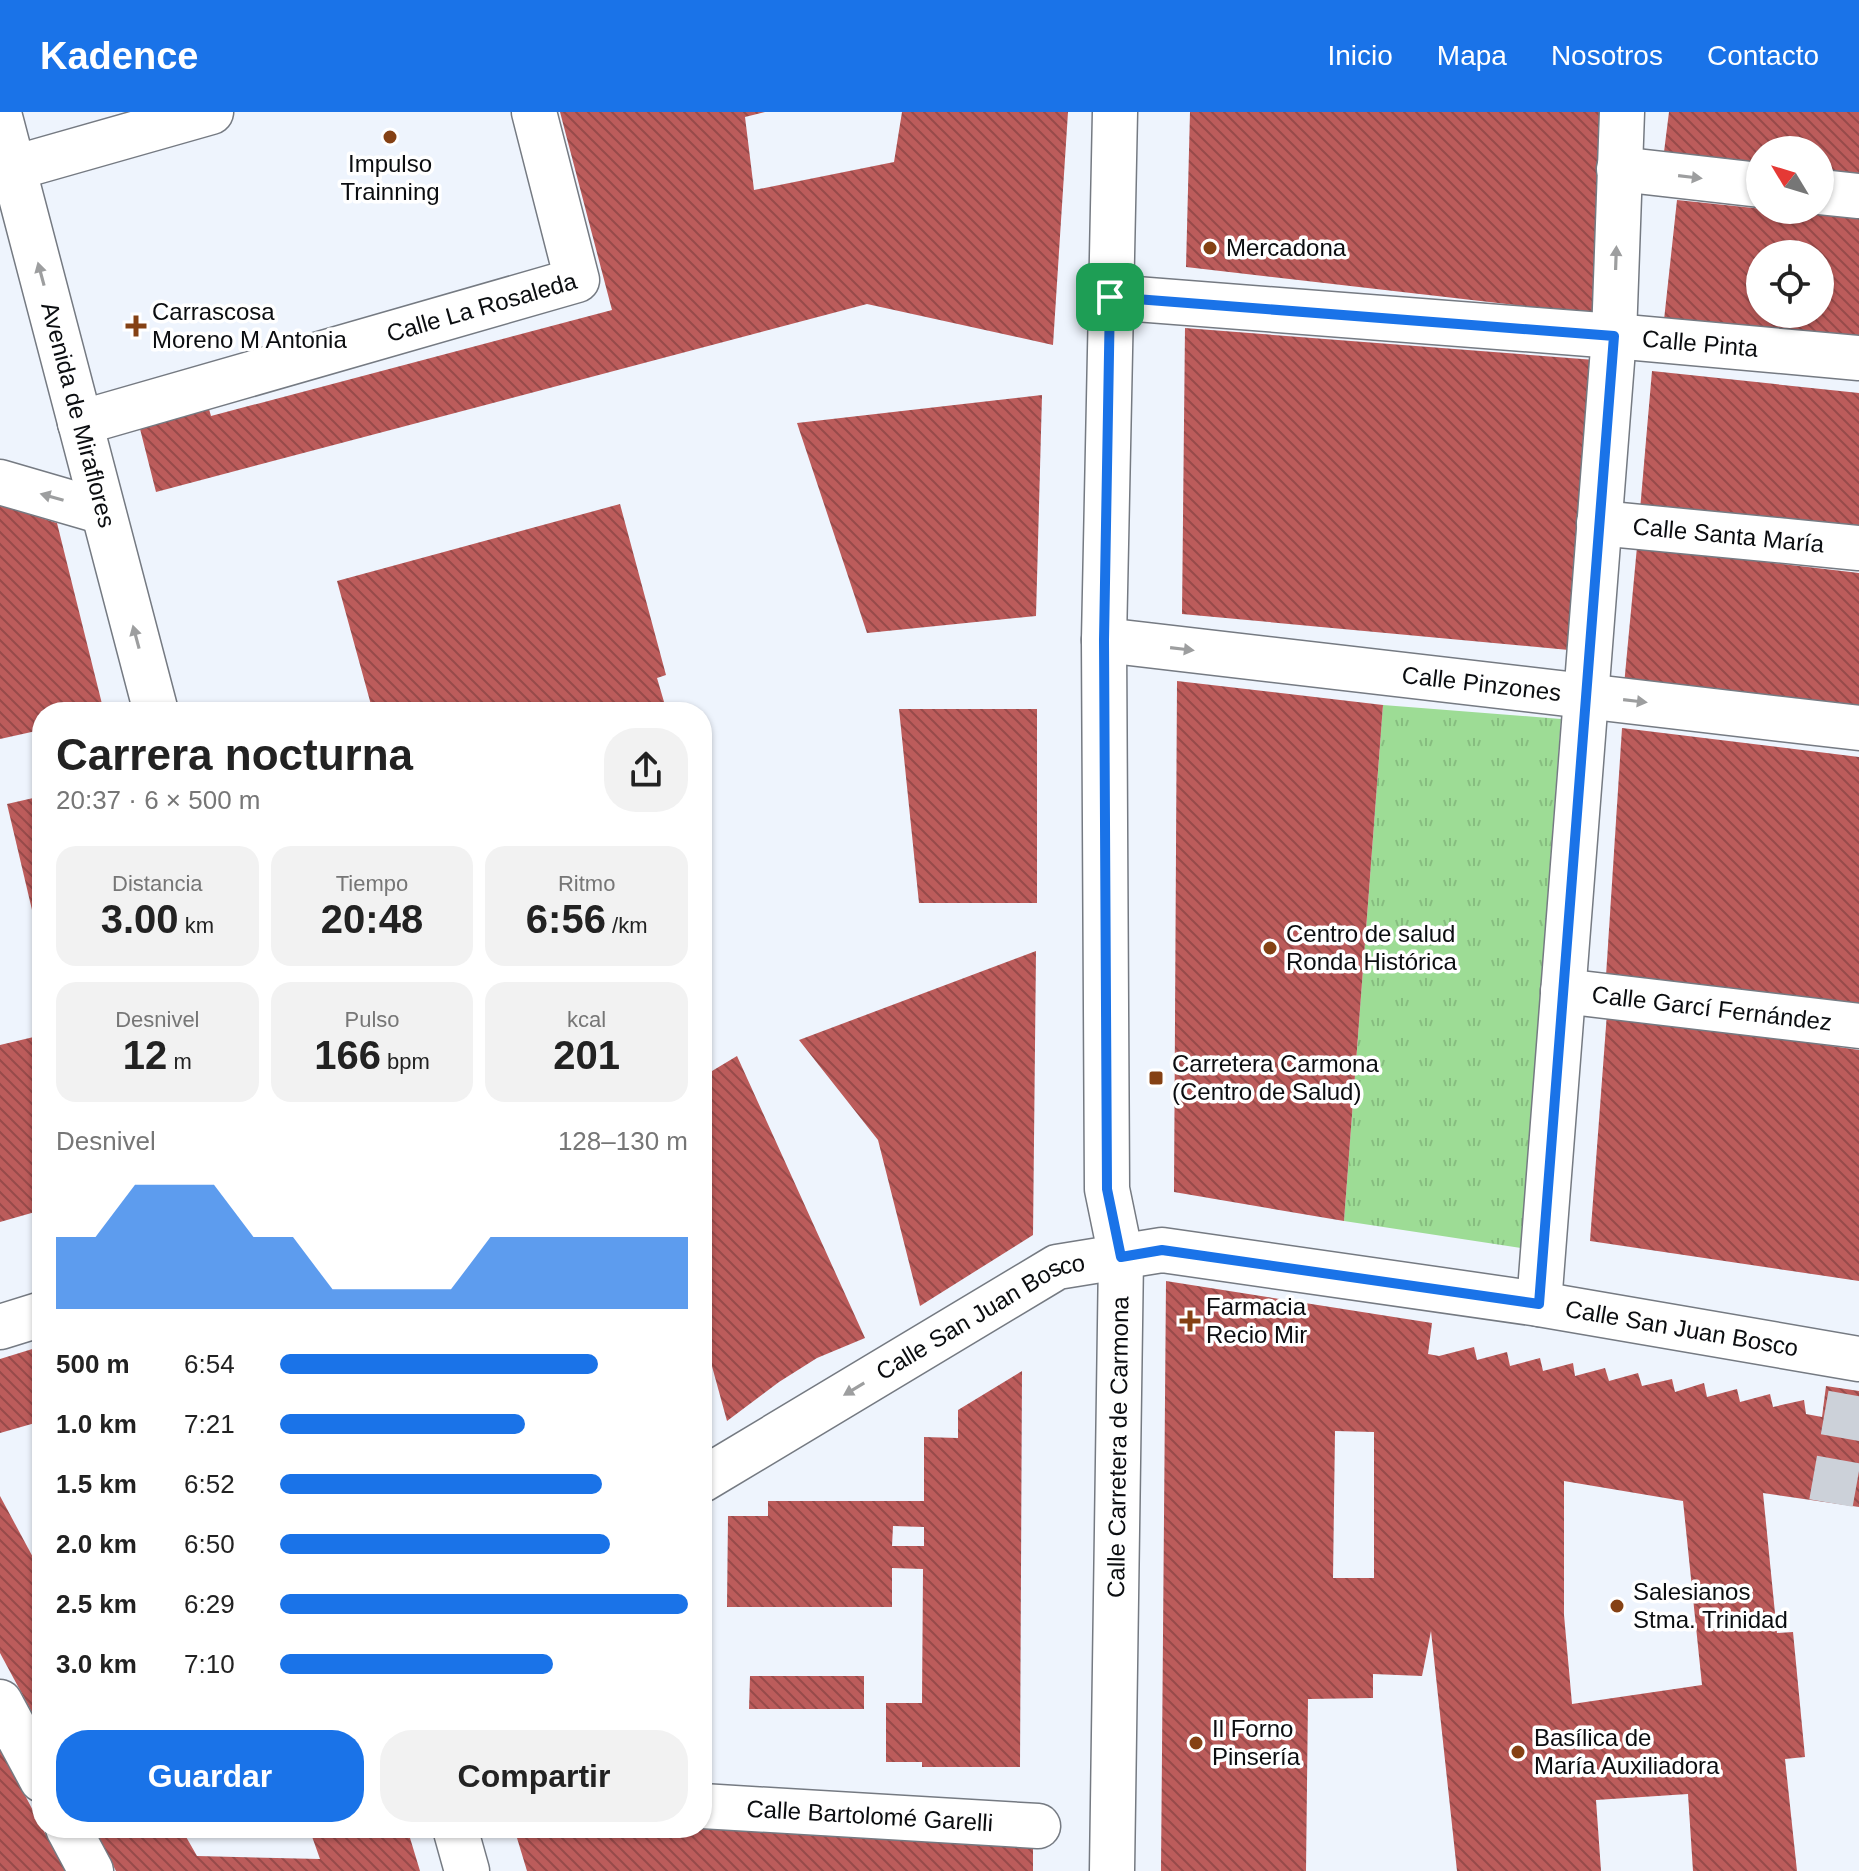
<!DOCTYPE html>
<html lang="es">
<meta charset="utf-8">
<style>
body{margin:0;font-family:Arial,sans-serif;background:#f2f2f2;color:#222;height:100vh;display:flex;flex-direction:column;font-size:30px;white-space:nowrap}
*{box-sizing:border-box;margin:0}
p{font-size:26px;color:#767676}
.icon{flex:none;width:44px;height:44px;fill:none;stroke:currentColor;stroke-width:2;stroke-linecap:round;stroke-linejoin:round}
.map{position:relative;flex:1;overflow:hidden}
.side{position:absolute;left:32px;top:590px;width:680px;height:1136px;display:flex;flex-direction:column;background:#fff;border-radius:32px;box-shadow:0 2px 6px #0004}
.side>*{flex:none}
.needle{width:52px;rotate:308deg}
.fabs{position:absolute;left:1746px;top:24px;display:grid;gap:16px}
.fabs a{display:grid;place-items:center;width:88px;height:88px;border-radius:50%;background:#fff;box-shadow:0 2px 6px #0004;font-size:40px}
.pin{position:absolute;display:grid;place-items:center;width:68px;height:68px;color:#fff;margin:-34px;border-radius:16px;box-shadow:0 4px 12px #0006}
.round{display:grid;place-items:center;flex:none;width:84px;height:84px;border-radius:32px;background:#f2f2f2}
.head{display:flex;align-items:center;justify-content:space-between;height:136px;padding:0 24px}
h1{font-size:44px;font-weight:700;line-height:60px}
.stats{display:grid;grid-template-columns:repeat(3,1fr);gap:12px;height:136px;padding:8px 24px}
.stats div{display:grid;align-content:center;border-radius:20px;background:#f2f2f2;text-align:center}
.stats b{font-size:40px;font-weight:700}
.stats small{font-size:22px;font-weight:400}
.stats p{font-size:22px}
.chart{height:224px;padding:16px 24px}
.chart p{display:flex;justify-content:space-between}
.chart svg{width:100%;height:144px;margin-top:8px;fill:#1a73e8;opacity:.7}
.action{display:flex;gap:16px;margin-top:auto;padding:16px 24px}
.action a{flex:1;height:92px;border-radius:32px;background:#1a73e8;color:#fff;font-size:32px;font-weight:700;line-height:92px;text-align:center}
.action a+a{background:#f2f2f2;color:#222}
ul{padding:0 24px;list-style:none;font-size:26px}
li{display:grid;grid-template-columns:128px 96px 1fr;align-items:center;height:60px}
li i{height:20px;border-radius:10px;background:#1a73e8}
header{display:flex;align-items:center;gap:48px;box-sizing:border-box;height:112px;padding:0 40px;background:#1a73e8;color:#fff}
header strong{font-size:38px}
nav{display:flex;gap:44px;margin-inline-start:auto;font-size:28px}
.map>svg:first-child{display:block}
</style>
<header>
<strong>Kadence</strong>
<nav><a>Inicio</a><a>Mapa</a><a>Nosotros</a><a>Contacto</a></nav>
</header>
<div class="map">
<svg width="1859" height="1759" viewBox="0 0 1859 1759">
<defs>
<pattern id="park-tufts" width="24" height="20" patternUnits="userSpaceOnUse" patternTransform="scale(2)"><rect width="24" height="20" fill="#9ddc95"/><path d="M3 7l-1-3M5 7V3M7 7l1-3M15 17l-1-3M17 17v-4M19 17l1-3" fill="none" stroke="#86bc7f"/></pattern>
<pattern id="building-back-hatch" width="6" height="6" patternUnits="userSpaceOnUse" patternTransform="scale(2)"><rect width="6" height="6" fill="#bc5c5b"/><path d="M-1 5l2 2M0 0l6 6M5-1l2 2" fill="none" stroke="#974a4a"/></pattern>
</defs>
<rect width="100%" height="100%" fill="#eef4fd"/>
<path fill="url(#park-tufts)" d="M1383,593L1561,607L1521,1136L1344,1109Z"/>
<g fill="url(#building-back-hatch)" fill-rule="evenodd">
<path d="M560,0H765L745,5L754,78L894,50L902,0H1068L1053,233L867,192L156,380L137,305L206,287L211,304L612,198Z"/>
<path d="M1190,0H1606L1593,202L1186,155Z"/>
<path d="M1669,0H1859V70L1820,65V38H1760V59L1663,48Z"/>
<path d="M1677,88L1859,107V228L1664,208ZM1760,142H1820V202H1760Z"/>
<path d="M1185,216L1595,248L1569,538L1182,502Z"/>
<path d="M1652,259L1859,281V421L1640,398Z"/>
<path d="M1042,283L1036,504L867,521L797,311Z"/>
<path d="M620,392L666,563L657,566L667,600H373L337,469Z"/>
<path d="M0,393L57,411L104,600H42V635L36,619L0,627Z"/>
<path d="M1637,435L1859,461V601L1624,573Z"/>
<path d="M1177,569L1383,593L1344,1109L1174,1080Z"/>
<path d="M899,597H1037V791H919Z"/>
<path d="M1622,616L1859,645V898L1606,864Z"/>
<path d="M42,684V836H41L7,692Z"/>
<path d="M1036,839L1033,1123L920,1194L878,1028L799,928Z"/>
<path d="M1607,901L1859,938V1169L1590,1129Z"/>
<path d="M42,923V1098L0,1110V933Z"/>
<path d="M737,944L865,1226L817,1246L779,1270L727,1309L702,1218V965Z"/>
<path d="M1166,1169L1432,1211L1428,1242L1439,1244L1474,1235L1477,1248L1507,1240L1510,1254L1540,1246L1543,1259L1573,1251L1575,1264L1605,1256L1609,1269L1638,1261L1642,1274L1672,1267L1675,1280L1704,1271L1707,1285L1737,1277L1740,1290L1770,1282L1773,1295L1804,1288L1806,1302L1822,1305L1826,1274L1859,1279V1395L1763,1381L1777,1521L1793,1520L1805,1645L1785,1647L1797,1759H1693L1688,1682L1596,1688L1601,1759H1457L1431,1519L1422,1564L1373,1562V1586L1308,1587L1306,1759H1161ZM1335,1319L1374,1320V1466H1333ZM1564,1369L1683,1389L1702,1573L1572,1592L1564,1503Z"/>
<path d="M42,1234V1309L0,1321V1247Z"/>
<path d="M1022,1259L1020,1655H922V1650H886V1591H922L923,1457L892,1456V1495H727L728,1404H768V1389H924V1325L958,1326V1298ZM893,1414L924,1415V1434H892Z"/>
<path d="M0,1384L42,1462V1619L0,1541Z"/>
<path d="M750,1564H864V1597H749Z"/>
<path d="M0,1635L42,1716L67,1759H0Z"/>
<path d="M94,1716H181L197,1744L320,1747L309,1716H407L420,1759H116Z"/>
<path d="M514,1716H702L1033,1724V1759H527Z"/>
</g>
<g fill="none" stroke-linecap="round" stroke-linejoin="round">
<path stroke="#ccd1d9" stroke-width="44" stroke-dasharray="44 22" stroke-linecap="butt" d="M1831,1391L1851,1278"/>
<g stroke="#757a82" stroke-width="47">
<g id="minor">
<path id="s1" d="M0,5L156,600"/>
<path d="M1619,57L1760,73"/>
<path d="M1820,80L1859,84"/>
<path id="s2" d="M1110,185L1614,224L1859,246"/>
<path id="s3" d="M80,311L577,168L534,0"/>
<path d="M0,370L103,400"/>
<path id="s4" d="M1599,411L1859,436"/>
<path id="s5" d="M1104,528L1859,616"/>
<path id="s6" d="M1563,879L1859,914"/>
<path d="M1539,1192L1614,224L1622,0"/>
<path d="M0,1215L42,1202"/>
<path id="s7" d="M702,1368L1057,1155L1162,1138L1539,1192L1859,1247"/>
<path d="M0,1590L42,1668"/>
<path id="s8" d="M702,1694L1038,1714"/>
<path d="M68,1716L91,1759"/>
<path d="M455,1716L467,1759"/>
</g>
</g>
<g stroke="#757a82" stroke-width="47">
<g id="major">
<path d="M14,56L211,0"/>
<path id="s9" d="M1112,1759L1121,1145L1107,1077L1104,528L1115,0"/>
</g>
</g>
<use href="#minor" stroke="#fff" stroke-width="44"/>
<use href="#major" stroke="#fff" stroke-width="44"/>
</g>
<defs><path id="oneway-solid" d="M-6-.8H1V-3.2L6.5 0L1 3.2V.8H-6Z" transform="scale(2)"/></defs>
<g fill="#9d9e9f">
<use href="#oneway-solid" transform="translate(1690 65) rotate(7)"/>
<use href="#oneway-solid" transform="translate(1616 146) rotate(-88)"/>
<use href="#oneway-solid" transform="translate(41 162) rotate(-105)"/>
<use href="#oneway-solid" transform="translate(52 385) rotate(-164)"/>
<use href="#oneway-solid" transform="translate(136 525) rotate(-105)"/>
<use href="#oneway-solid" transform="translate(1182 537) rotate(7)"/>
<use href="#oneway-solid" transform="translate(1635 589) rotate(7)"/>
<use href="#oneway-solid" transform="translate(854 1277) rotate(149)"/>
</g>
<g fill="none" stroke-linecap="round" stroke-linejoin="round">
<g stroke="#fff" stroke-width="16">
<path id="route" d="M1110,185L1614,224L1539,1192L1162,1138L1121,1145L1107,1077L1104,528Z"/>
</g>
<use href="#route" stroke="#1a73e8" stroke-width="10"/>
</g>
<g fill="#854114" stroke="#fff" stroke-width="3">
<circle cx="390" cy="25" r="8"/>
<circle cx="1210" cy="136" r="8"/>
<path d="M132 202h8v8h8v8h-8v8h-8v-8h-8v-8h8z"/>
<circle cx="1270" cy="836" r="8"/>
<rect x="1148" y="958" width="16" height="16" rx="4"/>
<path d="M1186 1197h8v8h8v8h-8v8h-8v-8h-8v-8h8z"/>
<circle cx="1617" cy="1494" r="8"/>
<circle cx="1196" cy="1631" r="8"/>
<circle cx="1518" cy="1640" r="8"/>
</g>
<g text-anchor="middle" stroke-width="7" stroke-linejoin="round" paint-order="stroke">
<g font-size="24" fill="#0b0d10" stroke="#fff" text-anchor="start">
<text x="390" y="60" text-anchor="middle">Impulso<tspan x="390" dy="28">Trainning</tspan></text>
<text x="1226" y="144">Mercadona</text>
<text x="152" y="208">Carrascosa<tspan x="152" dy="28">Moreno M Antonia</tspan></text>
<text x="1286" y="830">Centro de salud<tspan x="1286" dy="28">Ronda Histórica</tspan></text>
<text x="1172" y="960">Carretera Carmona<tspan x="1172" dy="28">(Centro de Salud)</tspan></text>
<text x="1206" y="1203">Farmacia<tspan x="1206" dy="28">Recio Mir</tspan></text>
<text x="1633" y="1488">Salesianos<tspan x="1633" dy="28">Stma. Trinidad</tspan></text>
<text x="1212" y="1625">Il Forno<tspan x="1212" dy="28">Pinsería</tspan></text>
<text x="1534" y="1634">Basílica de<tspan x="1534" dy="28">María Auxiliadora</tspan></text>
</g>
<g font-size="24" fill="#0b0d10" stroke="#fff">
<text dy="8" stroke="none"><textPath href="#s3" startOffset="418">Calle La Rosaleda</textPath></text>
<text dy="8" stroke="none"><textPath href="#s2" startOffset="592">Calle Pinta</textPath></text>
<text dy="8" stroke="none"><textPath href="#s1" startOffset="308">Avenida de Miraflores</textPath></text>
<text dy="8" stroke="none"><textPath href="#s4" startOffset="130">Calle Santa María</textPath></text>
<text dy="8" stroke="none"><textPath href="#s5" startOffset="380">Calle Pinzones</textPath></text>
<text dy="8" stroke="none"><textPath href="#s6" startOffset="150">Calle Garcí Fernández</textPath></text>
<text dy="8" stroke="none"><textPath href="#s7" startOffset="324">Calle San Juan Bosco</textPath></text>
<text dy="8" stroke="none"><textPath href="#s7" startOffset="1046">Calle San Juan Bosco</textPath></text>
<text dy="8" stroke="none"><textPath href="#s9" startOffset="424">Calle Carretera de Carmona</textPath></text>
<text dy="8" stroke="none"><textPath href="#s8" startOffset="168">Calle Bartolomé Garelli</textPath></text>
</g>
</g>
</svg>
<div class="fabs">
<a><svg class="needle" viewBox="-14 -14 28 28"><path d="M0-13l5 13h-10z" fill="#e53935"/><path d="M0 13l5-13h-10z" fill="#767676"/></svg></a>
<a><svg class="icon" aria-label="locate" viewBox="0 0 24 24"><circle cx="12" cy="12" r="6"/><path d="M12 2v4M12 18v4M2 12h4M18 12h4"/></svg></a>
</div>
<div class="pin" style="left:1110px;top:185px;background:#1e9e55"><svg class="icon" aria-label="arrive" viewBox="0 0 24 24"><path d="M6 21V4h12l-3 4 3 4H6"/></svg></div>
<section class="side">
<div class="head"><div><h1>Carrera nocturna</h1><p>20:37 · 6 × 500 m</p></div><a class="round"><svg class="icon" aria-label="share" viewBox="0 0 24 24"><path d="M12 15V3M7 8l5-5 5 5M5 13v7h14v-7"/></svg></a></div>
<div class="stats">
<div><p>Distancia</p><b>3.00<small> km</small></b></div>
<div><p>Tiempo</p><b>20:48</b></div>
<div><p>Ritmo</p><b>6:56<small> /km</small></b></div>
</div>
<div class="stats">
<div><p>Desnivel</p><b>12<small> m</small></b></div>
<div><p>Pulso</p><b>166<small> bpm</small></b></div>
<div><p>kcal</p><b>201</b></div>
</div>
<div class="chart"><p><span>Desnivel</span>128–130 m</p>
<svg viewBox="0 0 160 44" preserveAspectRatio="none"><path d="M0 44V22L10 22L20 6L30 6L40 6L50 22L60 22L70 38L80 38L90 38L100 38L110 22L120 22L130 22L140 22L150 22L160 22V44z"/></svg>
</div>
<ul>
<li><b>500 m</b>6:54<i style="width:78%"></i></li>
<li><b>1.0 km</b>7:21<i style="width:60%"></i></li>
<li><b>1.5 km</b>6:52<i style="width:79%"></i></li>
<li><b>2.0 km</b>6:50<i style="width:81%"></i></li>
<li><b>2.5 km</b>6:29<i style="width:100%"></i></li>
<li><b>3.0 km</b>7:10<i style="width:67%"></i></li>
</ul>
<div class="action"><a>Guardar</a><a>Compartir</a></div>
</section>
</div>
